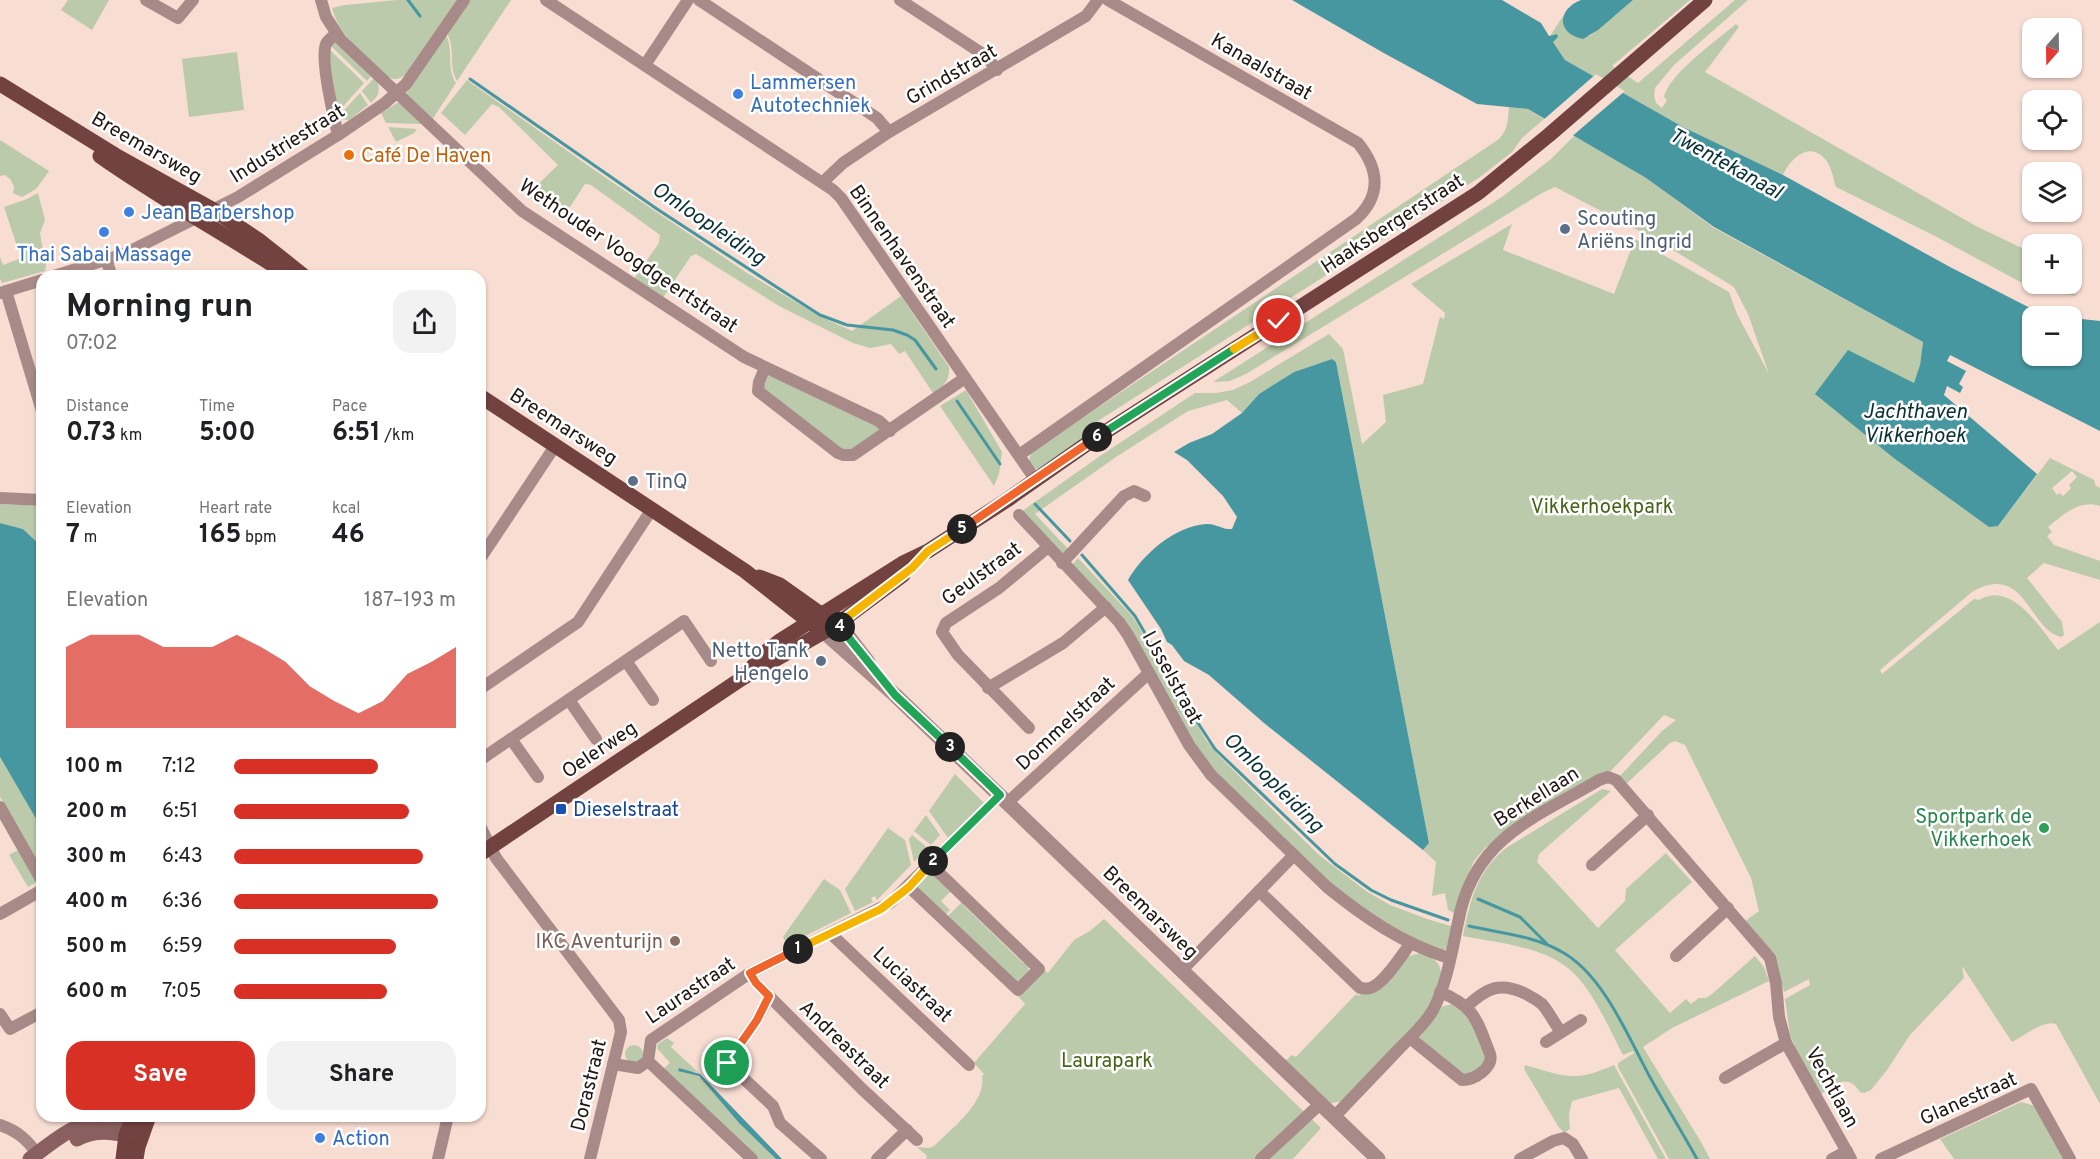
<!DOCTYPE html>
<meta charset="utf-8">
<style>
body{margin:0;font-family:Overpass,sans-serif;background:#f2f2f2;color:#202124;height:100vh;display:flex;flex-direction:column;font-size:22px;white-space:nowrap}
*{box-sizing:border-box;margin:0}
p{font-size:20px;color:#757577}
.icon{flex:none;width:33px;height:33px;fill:none;stroke:currentColor;stroke-width:2;stroke-linecap:round;stroke-linejoin:round}
.map{position:relative;flex:1;overflow:hidden}
.sheet{position:absolute;left:36px;top:270px;width:450px;height:852px;display:flex;flex-direction:column;background:#fff;border-radius:18px;box-shadow:0 2px 4px #0004}
.sheet>*{flex:none}
.needle{width:39px;rotate:200deg}
.fabs{position:absolute;left:2022px;top:18px;display:grid;gap:12px}
.fabs a{display:grid;place-items:center;width:60px;height:60px;border-radius:12px;background:#fff;box-shadow:0 2px 4px #0004;font-size:30px}
.pin{position:absolute;display:grid;place-items:center;width:51px;height:51px;color:#fff;margin:-26px;border:3px solid #fff;border-radius:50%;box-shadow:0 2px 6px #0007}
.km{position:absolute;width:30px;height:30px;margin:-15px;border-radius:50%;background:#222;color:#fff;font-size:16px;line-height:30px;text-align:center}
.round{display:grid;place-items:center;flex:none;width:63px;height:63px;border-radius:18px;background:#f2f2f2}
.headline{display:flex;align-items:center;justify-content:space-between;height:102px;padding:0 30px}
h1{font-size:33px;font-weight:700;line-height:45px}
.figures{display:grid;grid-template-columns:repeat(3,1fr);gap:9px;height:102px;padding:6px 30px}
.figures div{display:grid;align-content:center}
.figures b{font-size:26px;font-weight:700}
.figures small{font-size:16px;font-weight:400}
.figures p{font-size:16px}
.chart{height:168px;padding:12px 30px}
.chart p{display:flex;justify-content:space-between}
.chart svg{width:100%;height:108px;margin-top:6px;fill:#d93025;opacity:.7}
.action{display:flex;gap:12px;margin-top:auto;padding:12px 30px}
.action a{flex:1;height:69px;border-radius:18px;background:#d93025;color:#fff;font-size:24px;font-weight:700;line-height:69px;text-align:center}
.action a+a{background:#f2f2f2;color:#202124}
ul{padding:0 30px;list-style:none;font-size:20px}
li{display:grid;grid-template-columns:96px 72px 1fr;align-items:center;height:45px}
li i{height:15px;border-radius:8px;background:#d93025}
.map>svg:first-child{display:block}
</style>
<div class="map">
<svg width="2100" height="1159" viewBox="0 0 2100 1159">
<rect width="100%" height="100%" fill="#f8ddd3"/>
<g fill="#bbcaaa" fill-rule="evenodd">
<path d="M68,0H109L92,30L61,10Z"/>
<path d="M397,0H457L405,75C398,80 395,80 388,77C366,56 340,38 332,8L345,5Z"/>
<path d="M470,0H511L457,81C448,66 456,49 447,33Z"/>
<path d="M1633,0H1690L1612,66L1638,83L1735,0H1748L1674,65L1655,88L1654,96L1656,103L1662,108L1667,100L1664,97C1669,74 1717,40 1736,24L1739,27L1705,72L1976,226L2032,253V284H2069L2067,290L2077,296L2040,290L2024,284L1935,236L1836,187C1833,178 1831,163 1823,157C1807,142 1790,160 1783,175L1683,127L1565,60L1553,42L1556,34L1550,36L1563,16V23L1573,36H1590Z"/>
<path d="M446,35C454,50 446,68 456,83L432,120L407,96L406,93Z"/>
<path d="M336,42L372,75L367,81L330,45Z"/>
<path d="M329,49L364,83L337,113Z"/>
<path d="M237,52L244,110L189,117L182,59Z"/>
<path d="M375,77C381,88 380,95 371,103L362,91Z"/>
<path d="M467,80L600,174L747,273L821,317L852,331L901,296L949,367C950,381 944,385 933,393L905,351L899,354L891,344L870,348L853,343L779,306L696,254L691,256L662,299L633,280L659,243L660,235L591,185L585,184L562,219L527,195L558,165L499,107L492,104L465,135L441,113Z"/>
<path d="M360,93L368,105L349,120L340,119L338,117Z"/>
<path d="M397,103H401L422,124L386,123L381,113Z"/>
<path d="M1509,107L1528,109L1544,119L1522,138L1512,152L1480,177L1087,428L1091,437L1040,470L1035,468L1029,461L1031,454L1039,447L1499,139C1508,130 1508,120 1509,107Z"/>
<path d="M388,127L417,129L414,133L396,142Z"/>
<path d="M1574,136L1646,178L1714,228L1923,342L1920,365L1895,459L1989,526H1998L2050,458L2094,480L2096,486L2100,488V506C2079,499 2063,515 2048,527L2052,532L2047,536L2054,545L2100,561V580L2044,563L2027,578L2062,622L2064,635L2061,637C2029,630 2025,561 1972,592L1880,670L1882,674L1974,599L1979,600C2012,580 2040,628 2058,650L2100,622V1104L2056,1024C2043,1020 2024,1036 2012,1042L1962,966L1964,978L1910,1035L1887,1070L1871,1090L1864,1093L1860,1092C1847,1073 1836,1084 1821,1094L1797,1052L1790,1035L1785,999L1810,985L1809,979L1784,992L1777,962L1744,922L1759,911L1751,878L1685,745L1675,741L1670,743L1625,785L1619,777L1662,731L1676,720L1664,715L1607,775L1506,834L1485,848L1474,861L1468,875L1459,898L1456,914L1448,910L1445,893L1432,896L1436,862L1423,850L1429,843L1336,362L1332,359L1294,372L1259,394L1242,413L1227,400L1188,411L1116,457L1035,514L1071,552L1062,562L1018,514L1100,456L1195,393H1216L1233,390L1250,382L1329,334L1343,349L1362,444L1386,422L1383,395L1423,384L1440,317L1444,319L1445,313L1411,284L1512,224L1503,250L1614,294L1635,239L1729,292L1737,314L1769,374L1748,314L1734,287L1653,238L1555,187L1542,193L1246,374L1230,381L1213,382L1502,197L1551,159ZM2072,471L2077,477L2069,485L2071,488L2063,496L2060,493L2057,495L2052,488Z"/>
<path d="M0,140L49,171L36,189L22,197L13,193L14,186L10,179L5,175L0,176Z"/>
<path d="M38,193L45,220L40,233L42,246L47,259L45,271L2,283L0,279V257L3,265L21,258L4,207L27,199Z"/>
<path d="M769,374L873,421L882,430L853,451L840,449L765,391L764,387Z"/>
<path d="M966,390L1002,452L999,474L994,486L940,406Z"/>
<path d="M0,504L42,506V547L23,529L0,523Z"/>
<path d="M1078,558L1133,617L1206,740L1219,756L1281,818L1319,855L1366,891L1390,905L1427,919L1454,927L1448,949L1437,951L1349,902L1255,814L1202,757L1132,637L1072,565Z"/>
<path d="M0,757L42,829V865L34,856L0,797Z"/>
<path d="M955,774L984,803L948,838L929,811Z"/>
<path d="M1602,789L1611,791L1539,854L1537,862L1598,928L1625,901L1626,889L1666,853L1692,882L1615,950L1670,1013L1686,999L1691,1004L1699,998H1706L1712,994L1755,956L1764,967L1769,981L1672,1028L1643,1047L1701,1142L1710,1159H1669L1618,1067V1063L1634,1053L1633,1051L1623,1055C1609,1028 1592,988 1569,969C1541,946 1498,943 1463,936C1470,901 1477,871 1506,848Z"/>
<path d="M926,815L940,835L931,845L914,831Z"/>
<path d="M888,828L905,840L911,865L877,900L875,896L871,898L873,902L855,911L845,889Z"/>
<path d="M912,835L928,848L914,862L909,839Z"/>
<path d="M18,850L36,882L28,887L9,855Z"/>
<path d="M928,873H931L952,890L941,901L950,910L944,916L917,887L919,882Z"/>
<path d="M824,879L840,890L851,913L787,945L783,937Z"/>
<path d="M962,902L963,905L1023,963H1027L1029,972L1019,983L946,918Z"/>
<path d="M1104,919L1321,1128L1293,1159H926L927,1156L917,1147L929,1148L934,1146C951,1129 987,1102 982,1076L984,1074L974,1063L1025,1004L1017,995L1043,969L1048,973L1074,940L1090,931Z"/>
<path d="M1420,953C1431,958 1440,960 1441,973L1432,1001L1418,1023L1342,1101L1328,1104L1285,1061L1292,1055L1296,1057L1356,994L1358,996L1409,956Z"/>
<path d="M1452,1004C1472,1015 1479,1039 1488,1058L1487,1062L1463,1078L1419,1038L1440,1007Z"/>
<path d="M667,1038L674,1043L671,1047L700,1074L695,1071L694,1073L703,1080L739,1123L776,1159H759L663,1069L670,1063L657,1048L658,1044Z"/>
<circle cx="634" cy="1054" r="9"/>
<path d="M1525,1065C1564,1076 1574,1083 1614,1065L1666,1159H1658L1619,1088L1572,1101L1569,1114L1570,1129L1564,1133L1558,1126L1524,1069Z"/>
<path d="M2021,1102L2035,1106L2065,1159H1954L1940,1139Z"/>
</g>
<g fill="#4797a1">
<path d="M1292,0H1502L1541,23L1549,36L1557,34L1558,37L1553,42L1565,60L1683,127L1783,175L1950,267L2042,314L2059,316H2032V356H2072V318L2100,321V431L1950,355L1947,361L1966,371L1959,384L1963,387L1960,393L1947,386L1944,395L2037,474L1998,526L1989,527L1895,459L1815,394L1848,350L1914,383L1920,365L1923,342L1714,227L1646,178L1528,109L1477,104L1382,52Z"/>
<path d="M1581,0H1633L1598,30L1583,39C1557,34 1556,10 1581,0Z"/>
<path d="M1332,359L1336,362L1429,843L1423,850L1264,723L1209,675L1184,661L1172,645L1167,642L1161,629L1128,580C1143,554 1175,526 1206,524C1215,523 1223,530 1232,529L1237,517L1223,496L1187,460L1174,452L1189,443L1212,434L1242,413L1259,394L1294,372Z"/>
<path d="M0,523L23,529L42,547V572L38,575L42,578V829L0,757Z"/>
<path d="M679,1068L700,1074L782,1159H776L739,1123L699,1076L678,1071Z"/>
</g>
<path fill="#f8ddd3" d="M1596,74L1625,91L1570,138L1542,121Z"/>
<g fill="none" stroke-linecap="round" stroke-linejoin="round">
<g stroke="#4797a1" stroke-width="3">
<path d="M408,0L420,16"/>
<path d="M470,79L657,209L778,288L820,315L847,325L893,330L907,335L915,340L936,369"/>
<path d="M957,401L1000,464"/>
<path d="M1035,504L1070,541"/>
<path d="M1082,555L1135,616L1194,717L1215,749L1335,864L1371,890L1391,900L1448,920"/>
<path d="M1478,899L1520,917L1546,943"/>
<path d="M1469,926C1500,933 1535,936 1562,952C1604,975 1629,1039 1651,1079C1666,1106 1682,1132 1697,1159"/>
</g>
<g stroke="#a88b89" stroke-width="12">
<path d="M146,0L178,18L193,0"/>
<path d="M321,0L326,17L341,40L522,211L744,357L879,421L890,431"/>
<path d="M546,0L833,190L841,198L1035,479"/>
<path d="M699,0L877,118L889,132"/>
<path d="M900,0L986,56L997,70"/>
<path d="M336,33C333,37 328,40 326,44C320,59 334,119 338,135"/>
<path d="M645,65L688,0"/>
<path d="M823,182L843,163L889,132L1086,16L1098,0"/>
<path d="M106,260L112,276"/>
<path d="M54,276L124,254L238,197L338,135L385,103L406,84L464,0"/>
<path d="M6,291L42,411"/>
<path d="M0,293L42,280"/>
<path d="M765,368L759,382L758,391L838,453L843,455H853L965,378"/>
<path d="M1019,455L1356,219C1382,195 1379,169 1358,143L1108,0"/>
<path d="M0,498L42,500"/>
<path d="M1019,515L1119,622L1128,635L1189,745L1211,775L1327,887C1364,917 1403,944 1449,958"/>
<path d="M480,559L555,446"/>
<path d="M1062,563L1124,496L1134,491L1145,496"/>
<path d="M626,661L653,700"/>
<path d="M988,688L1063,643L1106,607"/>
<path d="M480,689L578,622L652,509"/>
<path d="M569,700L596,739"/>
<path d="M1029,728L958,655L942,632L946,623L999,588L1047,548"/>
<path d="M511,739L538,777"/>
<path d="M480,760L684,621L711,661"/>
<path d="M1008,802L1149,673"/>
<path d="M0,807L42,881"/>
<path d="M480,826L496,858L619,1020L621,1032L590,1159"/>
<path d="M1592,865L1648,815"/>
<path d="M909,887L1018,990L1039,969L930,864"/>
<path d="M1259,891L1360,988C1363,988 1367,989 1370,988C1383,985 1402,955 1410,944"/>
<path d="M0,914L42,890"/>
<path d="M830,933L969,1065"/>
<path d="M1676,956L1728,908"/>
<path d="M1182,970L1294,855"/>
<path d="M750,973L756,983L862,1089L917,1140"/>
<path d="M769,997L757,1020L727,1063L773,1106L780,1123L821,1159"/>
<path d="M1467,1006C1487,988 1500,981 1526,994C1532,997 1537,1000 1542,1004C1549,1012 1554,1023 1561,1032"/>
<path d="M0,1014L10,1029L42,1012"/>
<path d="M1410,1038L1462,1080C1475,1080 1494,1067 1490,1054C1477,1021 1475,1006 1440,992"/>
<path d="M1546,1042L1581,1020"/>
<path d="M648,1061L651,1040L750,973L890,903L1000,795"/>
<path d="M648,1061L752,1159"/>
<path d="M613,1064L638,1068L648,1061"/>
<path d="M1725,1078L1786,1043"/>
<path d="M1334,1117C1355,1095 1376,1073 1397,1051C1409,1038 1424,1026 1433,1010C1449,980 1453,942 1461,909C1480,835 1539,816 1599,780L1608,777L1616,780L1770,958L1776,983L1779,1017L1786,1043L1851,1159"/>
<path d="M0,1125C17,1131 27,1139 37,1154"/>
<path d="M438,1159L448,1116"/>
<path d="M877,1159L907,1130"/>
<path d="M1261,1159L1320,1104"/>
<path d="M1520,1159L1553,1141L1564,1138L1573,1144L1582,1159"/>
<path d="M1832,1159L1847,1151"/>
<path d="M1881,1159L2031,1089L2070,1159"/>
</g>
<g stroke="#a88b89" stroke-width="15">
<path d="M836,625L848,636L868,662"/>
<path d="M824,632L895,695L1378,1159"/>
</g>
<g stroke="#89605f" stroke-width="15">
<path d="M77,1139C97,1128 116,1133 138,1137"/>
<path d="M30,1159C50,1144 78,1120 105,1119C117,1118 130,1123 142,1126"/>
</g>
<g stroke="#724241" stroke-width="15">
<path d="M0,84L115,155L212,209L260,241L304,276"/>
<path d="M100,156C161,199 227,235 290,276"/>
<path d="M480,396L745,571L816,627"/>
<path d="M759,577L780,585L828,619"/>
<path d="M741,679L768,650L781,640L903,563L928,551L1007,500L1091,441L1478,193L1549,135L1705,0"/>
<path d="M480,854L741,679L836,625L903,575"/>
<path d="M123,1159L126,1135L134,1116"/>
<path d="M136,1159L138,1147L149,1116"/>
</g>
</g>
<g fill="none" stroke-linecap="round" stroke-linejoin="round">
<g stroke="#fff" stroke-width="12">
<path id="split-1" d="M727,1063L757,1020L769,996L756,983L750,973L798,949"/>
</g>
<g stroke="#fff" stroke-width="12">
<path id="split-2" d="M798,949L881,909L909,887L933,861"/>
</g>
<g stroke="#fff" stroke-width="12">
<path id="split-3" d="M933,861L1000,795L950,747"/>
</g>
<g stroke="#fff" stroke-width="12">
<path id="split-4" d="M840,627L895,695L950,747"/>
</g>
<g stroke="#fff" stroke-width="12">
<path id="split-5" d="M840,627L837,625L912,568L928,551L962,529"/>
</g>
<g stroke="#fff" stroke-width="12">
<path id="split-6" d="M962,529L1097,437"/>
</g>
<g stroke="#fff" stroke-width="12">
<path id="split-7" d="M1097,437L1234,349"/>
</g>
<g stroke="#fff" stroke-width="12">
<path id="split-8" d="M1234,349L1279,321"/>
</g>
<use href="#split-1" stroke="#f0652b" stroke-width="8"/>
<use href="#split-2" stroke="#f5b400" stroke-width="8"/>
<use href="#split-3" stroke="#22a559" stroke-width="8"/>
<use href="#split-4" stroke="#22a559" stroke-width="8"/>
<use href="#split-5" stroke="#f5b400" stroke-width="8"/>
<use href="#split-6" stroke="#f0652b" stroke-width="8"/>
<use href="#split-7" stroke="#22a559" stroke-width="8"/>
<use href="#split-8" stroke="#f5b400" stroke-width="8"/>
</g>
<g fill="#3f7fe0" stroke="#fff" stroke-width="2">
<circle cx="738" cy="94" r="6"/>
<circle cx="129" cy="212" r="6"/>
<circle cx="104" cy="232" r="6"/>
<circle cx="320" cy="1138" r="6"/>
</g>
<circle fill="#e8710a" stroke="#fff" stroke-width="2" cx="349" cy="155" r="6"/>
<g fill="#5c6f8a" stroke="#fff" stroke-width="2">
<circle cx="1565" cy="229" r="6"/>
<circle cx="633" cy="481" r="6"/>
<circle cx="821" cy="661" r="6"/>
</g>
<rect fill="#1a4fb4" stroke="#fff" stroke-width="2" x="555" y="803" width="12" height="12" rx="3"/>
<circle fill="#2e9e5b" stroke="#fff" stroke-width="2" cx="2044" cy="828" r="6"/>
<circle fill="#8d6e63" stroke="#fff" stroke-width="2" cx="675" cy="941" r="6"/>
<g text-anchor="middle" stroke-width="5" stroke-linejoin="round" paint-order="stroke">
<g font-size="20" fill="#201713" stroke="#fff">
<text transform="translate(1262 66) rotate(30)" y="7">Kanaalstraat</text>
<text transform="translate(951 74) rotate(-30)" y="7">Grindstraat</text>
<text transform="translate(287 143) rotate(-32)" y="7">Industriestraat</text>
<text transform="translate(147 147) rotate(30)" y="7">Breemarsweg</text>
<text transform="translate(1392 223) rotate(-33)" y="7">Haaksbergerstraat</text>
<text transform="translate(629 255) rotate(34)" y="7">Wethouder Voogdgeertstraat</text>
<text transform="translate(903 256) rotate(55)" y="7">Binnenhavenstraat</text>
<text transform="translate(564 426) rotate(33)" y="7">Breemarsweg</text>
<text transform="translate(981 573) rotate(-36)" y="7">Geulstraat</text>
<text transform="translate(1173 677) rotate(61)" y="7">IJsselstraat</text>
<text transform="translate(1065 723) rotate(-43)" y="7">Dommelstraat</text>
<text transform="translate(599 749) rotate(-34)" y="7">Oelerweg</text>
<text transform="translate(1536 796) rotate(-32)" y="7">Berkellaan</text>
<text transform="translate(1151 912) rotate(44)" y="7">Breemarsweg</text>
<text transform="translate(913 984) rotate(43)" y="7">Luciastraat</text>
<text transform="translate(690 990) rotate(-34)" y="7">Laurastraat</text>
<text transform="translate(845 1044) rotate(44)" y="7">Andreastraat</text>
<text transform="translate(588 1085) rotate(-76)" y="7">Dorastraat</text>
<text transform="translate(1833 1087) rotate(61)" y="7">Vechtlaan</text>
<text transform="translate(1968 1098) rotate(-24)" y="7">Glanestraat</text>
</g>
<g font-size="20" fill="#366cbe" stroke="#fff" text-anchor="start">
<text x="750" y="89">Lammersen<tspan x="750" dy="23">Autotechniek</tspan></text>
<text x="141" y="219">Jean Barbershop</text>
<text x="104" y="261" text-anchor="middle">Thai Sabai Massage</text>
<text x="332" y="1145">Action</text>
</g>
<g font-size="20" fill="#c56008" stroke="#fff" text-anchor="start">
<text x="361" y="162">Café De Haven</text>
</g>
<g font-size="20" fill="#4e5e75" stroke="#fff" text-anchor="start">
<text x="1577" y="225">Scouting<tspan x="1577" dy="23">Ariëns Ingrid</tspan></text>
<text x="645" y="488">TinQ</text>
<text x="809" y="657" text-anchor="end">Netto Tank<tspan x="809" dy="23">Hengelo</tspan></text>
</g>
<g font-size="20" fill="#456314" stroke="#fff">
<text x="1602" y="513">Vikkerhoekpark</text>
<text x="1107" y="1067">Laurapark</text>
</g>
<g font-size="20" fill="#164399" stroke="#fff" text-anchor="start">
<text x="573" y="816">Dieselstraat</text>
</g>
<g font-size="20" fill="#27864d" stroke="#fff" text-anchor="end">
<text x="2032" y="823">Sportpark de<tspan x="2032" dy="23">Vikkerhoek</tspan></text>
</g>
<g font-size="20" fill="#785e54" stroke="#fff" text-anchor="end">
<text x="663" y="948">IKC Aventurijn</text>
</g>
<g font-size="21" font-style="italic" fill="#0a3236" stroke="#fff">
<text transform="translate(1726 163) rotate(29)" y="7">Twentekanaal</text>
<text transform="translate(709 223) rotate(34)" y="7">Omloopleiding</text>
<text x="1915" y="418">Jachthaven<tspan x="1915" dy="24">Vikkerhoek</tspan></text>
<text transform="translate(1274 782) rotate(45)" y="7">Omloopleiding</text>
</g>
</g>
</svg>
<div class="fabs">
<a><svg class="needle" viewBox="-14 -14 28 28"><path d="M0-13l5 13h-10z" fill="#e53935"/><path d="M0 13l5-13h-10z" fill="#757577"/></svg></a>
<a><svg class="icon" aria-label="locate" viewBox="0 0 24 24"><circle cx="12" cy="12" r="6"/><path d="M12 2v4M12 18v4M2 12h4M18 12h4"/></svg></a>
<a><svg class="icon" aria-label="layers" viewBox="0 0 24 24"><path d="M12 4l9 5-9 5-9-5zM3 14l9 5 9-5"/></svg></a>
<a>+</a>
<a>−</a>
</div>
<div class="pin" style="left:727px;top:1063px;background:#1e9e55"><svg class="icon" aria-label="arrive" viewBox="0 0 24 24"><path d="M6 21V4h12l-3 4 3 4H6"/></svg></div>
<div class="pin" style="left:1279px;top:321px;background:#d93025"><svg class="icon" aria-label="check" viewBox="0 0 24 24"><path d="M5 12l5 5 9-10"/></svg></div>
<b class="km" style="left:798px;top:949px">1</b>
<b class="km" style="left:933px;top:861px">2</b>
<b class="km" style="left:950px;top:747px">3</b>
<b class="km" style="left:840px;top:627px">4</b>
<b class="km" style="left:962px;top:529px">5</b>
<b class="km" style="left:1097px;top:437px">6</b>
<section class="sheet">
<div class="headline"><div><h1>Morning run</h1><p>07:02</p></div><a class="round"><svg class="icon" aria-label="share" viewBox="0 0 24 24"><path d="M12 15V3M7 8l5-5 5 5M5 13v7h14v-7"/></svg></a></div>
<div class="figures">
<div><p>Distance</p><b>0.73<small> km</small></b></div>
<div><p>Time</p><b>5:00</b></div>
<div><p>Pace</p><b>6:51<small> /km</small></b></div>
</div>
<div class="figures">
<div><p>Elevation</p><b>7<small> m</small></b></div>
<div><p>Heart rate</p><b>165<small> bpm</small></b></div>
<div><p>kcal</p><b>46</b></div>
</div>
<div class="chart"><p><span>Elevation</span>187–193 m</p>
<svg viewBox="0 0 160 44" preserveAspectRatio="none"><path d="M0 44V11L10 6L20 6L30 6L40 11L50 11L60 11L70 6L80 11L90 17L100 27L110 33L120 38L130 33L140 22L150 17L160 11V44z"/></svg>
</div>
<ul>
<li><b>100 m</b>7:12<i style="width:65%"></i></li>
<li><b>200 m</b>6:51<i style="width:79%"></i></li>
<li><b>300 m</b>6:43<i style="width:85%"></i></li>
<li><b>400 m</b>6:36<i style="width:92%"></i></li>
<li><b>500 m</b>6:59<i style="width:73%"></i></li>
<li><b>600 m</b>7:05<i style="width:69%"></i></li>
</ul>
<div class="action"><a>Save</a><a>Share</a></div>
</section>
</div>
